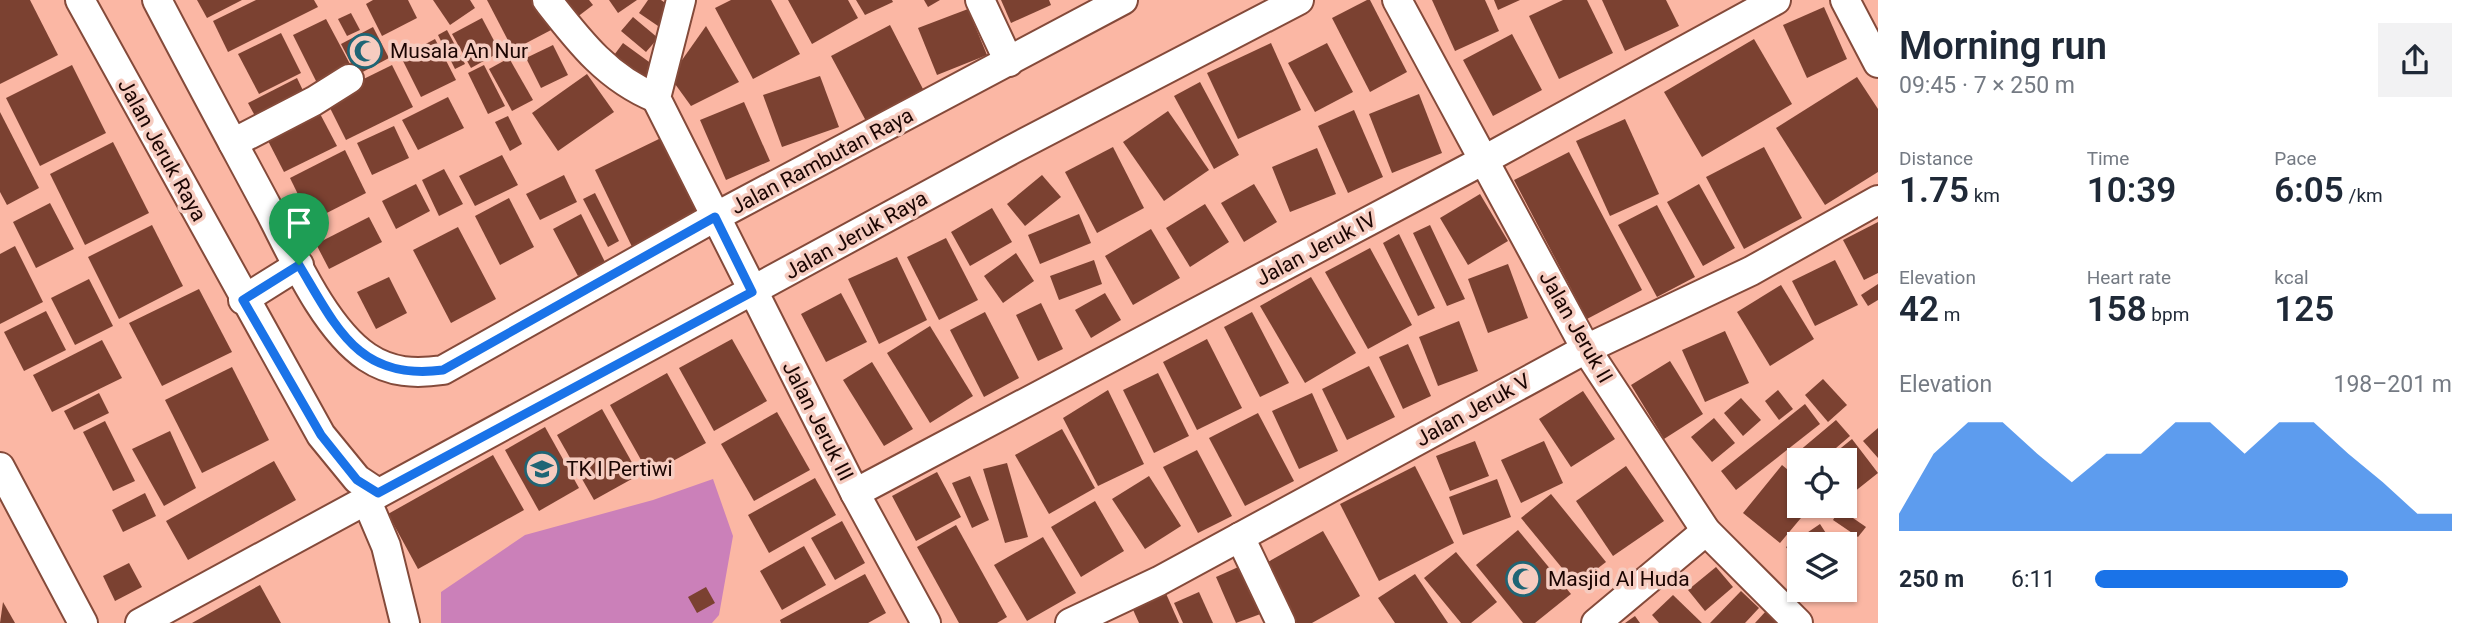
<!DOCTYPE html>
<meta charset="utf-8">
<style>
body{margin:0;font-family:Roboto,sans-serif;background:#f2f2f3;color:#1f2937;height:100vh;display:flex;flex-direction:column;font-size:26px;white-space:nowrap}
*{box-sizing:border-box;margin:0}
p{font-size:23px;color:#747a83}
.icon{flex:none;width:38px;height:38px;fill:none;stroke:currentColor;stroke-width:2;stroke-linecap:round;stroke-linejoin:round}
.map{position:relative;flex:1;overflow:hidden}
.panel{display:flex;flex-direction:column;background:#fff;width:595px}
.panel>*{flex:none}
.tools{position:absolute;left:1787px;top:448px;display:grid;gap:14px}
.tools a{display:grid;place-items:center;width:70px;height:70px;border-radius:0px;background:#fff;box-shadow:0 2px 5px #0004;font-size:35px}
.pin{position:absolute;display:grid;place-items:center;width:60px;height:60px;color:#fff;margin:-72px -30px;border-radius:50% 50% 50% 0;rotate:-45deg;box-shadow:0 0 7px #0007}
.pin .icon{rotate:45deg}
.round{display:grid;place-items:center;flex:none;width:74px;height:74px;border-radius:0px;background:#f2f2f3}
.headline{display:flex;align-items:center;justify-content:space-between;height:119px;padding:0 21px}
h1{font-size:38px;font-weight:600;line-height:52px}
.metrics{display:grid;grid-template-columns:repeat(3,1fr);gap:10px;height:119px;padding:7px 21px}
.metrics div{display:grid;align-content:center}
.metrics b{font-size:35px;font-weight:600}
.metrics small{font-size:19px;font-weight:400}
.metrics p{font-size:19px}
.chart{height:196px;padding:14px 21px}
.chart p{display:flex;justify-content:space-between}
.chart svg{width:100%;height:126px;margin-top:7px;fill:#1a73e8;opacity:.7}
ul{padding:0 21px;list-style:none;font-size:23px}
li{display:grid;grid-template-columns:112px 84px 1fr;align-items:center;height:52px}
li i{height:18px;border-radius:9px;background:#1a73e8}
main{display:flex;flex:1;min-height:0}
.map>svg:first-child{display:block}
</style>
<main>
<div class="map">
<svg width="1878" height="623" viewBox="0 0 1878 623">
<rect width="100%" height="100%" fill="#fbb7a4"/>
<path fill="#cb80b9" d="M713,479L733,536L719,615L712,623H441V592L525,535L653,500Z"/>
<g fill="#7b4131">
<path d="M0,0H30L58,55L0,84Z"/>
<path d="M197,0H242L207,18Z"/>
<path d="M256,0H314L318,7L228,52L213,21Z"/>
<path d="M373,0H408L417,18L382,36L366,4Z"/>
<path d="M433,0H470L475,8L450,25Z"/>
<path d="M487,0H538L553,29L513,50Z"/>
<path d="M555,0H589L593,5L572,21Z"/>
<path d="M609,0H637L618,13Z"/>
<path d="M648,0H661L671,7L658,26L639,13Z"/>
<path d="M731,0H771L800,54L753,79L715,8Z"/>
<path d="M788,0H848L858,18L812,44Z"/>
<path d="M856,0H892L893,2L865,15Z"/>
<path d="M924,0H940L928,7Z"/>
<path d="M1001,0H1049L1051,5L1011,23Z"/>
<path d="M1367,0H1370L1407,72L1370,92L1332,18Z"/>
<path d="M1432,0H1485L1499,31L1455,51Z"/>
<path d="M1494,0H1520L1498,10Z"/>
<path d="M1563,0H1587L1613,53L1559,79L1529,16Z"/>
<path d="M1602,0H1666L1679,26L1625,51Z"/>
<path d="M1824,7L1847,59L1807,78L1783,25Z"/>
<path d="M968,9L987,55L937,75L918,28Z"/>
<path d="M351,13L360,30L347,36L338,19Z"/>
<path d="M633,17L658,38L646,52L621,31Z"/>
<path d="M482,18L500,52L471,68L452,34Z"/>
<path d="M326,19L351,66L317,83L293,35Z"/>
<path d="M890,25L924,91L866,121L831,56Z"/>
<path d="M706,26L739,82L691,106L670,77Z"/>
<path d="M373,27L389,58L357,75L341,44Z"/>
<path d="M447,30L465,64L455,69L438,35Z"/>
<path d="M281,33L301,73L259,94L238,54Z"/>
<path d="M1512,34L1542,90L1493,116L1463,60Z"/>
<path d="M435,39L456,80L421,97L401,57Z"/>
<path d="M1754,39L1792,104L1702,157L1664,92Z"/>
<path d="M623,43L656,67L643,86L609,62Z"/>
<path d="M1271,43L1301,110L1238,139L1207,73Z"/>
<path d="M1327,43L1353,92L1315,112L1288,63Z"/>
<path d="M553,45L568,75L541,88L526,58Z"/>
<path d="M509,58L533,100L512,111L489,69Z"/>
<path d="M72,65L106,133L40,166L6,98Z"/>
<path d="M392,65L413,107L346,140L325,98Z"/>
<path d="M484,65L505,106L488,114L468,73Z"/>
<path d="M587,74L614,112L558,151L532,113Z"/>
<path d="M820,76L839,127L782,147L763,95Z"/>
<path d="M1857,77L1878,109V172L1825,205L1776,128Z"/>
<path d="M297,78L308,101L260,125L248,103Z"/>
<path d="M1200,82L1239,155L1214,169L1174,96Z"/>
<path d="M1419,94L1442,153L1392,173L1369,114Z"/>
<path d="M448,97L464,128L418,150L402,120Z"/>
<path d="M744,102L770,161L726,180L700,120Z"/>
<path d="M317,108L337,146L284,172L265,135Z"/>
<path d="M1354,110L1383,177L1348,193L1318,126Z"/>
<path d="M1168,111L1209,170L1164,201L1123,142Z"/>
<path d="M0,112L39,188L7,205L0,192Z"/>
<path d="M508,116L522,144L510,151L495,122Z"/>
<path d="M1625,119L1659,194L1610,216L1576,141Z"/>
<path d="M394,126L409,158L372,175L357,143Z"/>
<path d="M661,138L701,222L635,253L595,170Z"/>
<path d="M113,142L149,213L85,245L50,174Z"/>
<path d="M1113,147L1144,208L1097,233L1065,172Z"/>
<path d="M1764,147L1802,218L1744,249L1706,177Z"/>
<path d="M1317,148L1336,194L1290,212L1272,167Z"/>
<path d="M345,150L366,193L311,221L290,178Z"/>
<path d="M1569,152L1642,290L1587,319L1514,180Z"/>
<path d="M502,155L518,185L475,206L459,176Z"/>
<path d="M444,169L463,204L439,216L422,180Z"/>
<path d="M564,175L577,202L540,220L526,194Z"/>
<path d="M1042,175L1061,197L1025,226L1007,204Z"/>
<path d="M416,184L430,211L396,229L382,201Z"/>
<path d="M1254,184L1277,222L1244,242L1221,203Z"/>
<path d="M1699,184L1735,248L1703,266L1667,202Z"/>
<path d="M595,193L619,241L608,247L583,199Z"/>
<path d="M1480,194L1508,241L1468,265L1440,218Z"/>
<path d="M509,198L534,247L500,265L475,216Z"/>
<path d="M50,203L74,249L36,268L13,222Z"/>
<path d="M1205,204L1229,242L1190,267L1166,228Z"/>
<path d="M1657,205L1695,277L1657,297L1618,225Z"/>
<path d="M992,208L1012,242L970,266L951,232Z"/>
<path d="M581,214L605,262L578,276L553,229Z"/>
<path d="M1079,214L1091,243L1040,264L1028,235Z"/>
<path d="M369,217L382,242L329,269L316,244Z"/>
<path d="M1878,222V273L1864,280L1843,240Z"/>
<path d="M152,225L183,286L119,319L88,257Z"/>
<path d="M1430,225L1465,299L1447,306L1413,233Z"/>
<path d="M458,227L496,299L451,323L413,250Z"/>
<path d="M1151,229L1180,278L1133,305L1105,256Z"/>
<path d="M1399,234L1435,308L1418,316L1383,243Z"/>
<path d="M946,238L978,300L939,320L907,257Z"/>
<path d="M15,246L43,302L0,324V254Z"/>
<path d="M1370,248L1412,325L1368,349L1325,272Z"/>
<path d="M1016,253L1034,281L1003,303L984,276Z"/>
<path d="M897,257L927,320L879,344L848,279Z"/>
<path d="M1094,260L1102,284L1059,300L1050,276Z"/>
<path d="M1835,260L1858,305L1815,326L1792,281Z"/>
<path d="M1508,264L1528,318L1488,333L1468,279Z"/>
<path d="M389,277L407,313L376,329L357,292Z"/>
<path d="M1311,277L1356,353L1305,383L1260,306Z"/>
<path d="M89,279L113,326L75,345L51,298Z"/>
<path d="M1878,284V300L1868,306L1861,295Z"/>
<path d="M1781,285L1814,339L1770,366L1737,312Z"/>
<path d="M199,289L232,352L162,386L129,323Z"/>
<path d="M841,293L867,342L826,362L801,314Z"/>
<path d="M1105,293L1121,320L1091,338L1075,310Z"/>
<path d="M1041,303L1063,349L1038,361L1016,315Z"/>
<path d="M46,311L66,350L24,371L4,332Z"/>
<path d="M985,312L1019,378L984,397L950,330Z"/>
<path d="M1252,312L1289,383L1260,397L1224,327Z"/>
<path d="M1459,321L1478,371L1438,386L1419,337Z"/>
<path d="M930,326L973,396L930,423L887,353Z"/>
<path d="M1725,331L1749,383L1705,402L1682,350Z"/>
<path d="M732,339L767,401L714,431L679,368Z"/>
<path d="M1207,339L1242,408L1197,430L1163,362Z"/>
<path d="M102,340L122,378L52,412L33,375Z"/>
<path d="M1408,344L1431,396L1403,409L1379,357Z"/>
<path d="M1670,361L1703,414L1664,439L1631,385Z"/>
<path d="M872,362L913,429L884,446L843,380Z"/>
<path d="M1369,366L1395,417L1347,440L1322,389Z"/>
<path d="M232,367L269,440L202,473L165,400Z"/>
<path d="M667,373L706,443L649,474L610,405Z"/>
<path d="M1158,373L1189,436L1154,453L1123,390Z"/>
<path d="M1823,379L1847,405L1828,422L1805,395Z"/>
<path d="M1108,390L1144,464L1098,486L1063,418Z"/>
<path d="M1778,390L1793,409L1779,420L1765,401Z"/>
<path d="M1583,391L1615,439L1571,467L1539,419Z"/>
<path d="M99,393L109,413L74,430L64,411Z"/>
<path d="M1312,393L1338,451L1299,469L1272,411Z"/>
<path d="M1741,398L1761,420L1743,436L1724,413Z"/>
<path d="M1805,404L1820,424L1736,490L1721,471Z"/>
<path d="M602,409L639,475L594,500L557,435Z"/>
<path d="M777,412L810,470L754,501L721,444Z"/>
<path d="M1258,413L1294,481L1245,506L1209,438Z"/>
<path d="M1714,418L1735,443L1712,462L1691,437Z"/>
<path d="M1836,420L1850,436L1822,460H1799V465L1792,457Z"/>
<path d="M105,421L135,481L113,491L83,432Z"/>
<path d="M545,427L579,488L539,511L505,450Z"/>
<path d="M1878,428V458L1863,441Z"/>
<path d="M1062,429L1095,488L1049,514L1015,455Z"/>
<path d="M170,431L196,488L164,506L132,449Z"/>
<path d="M1852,439L1878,473L1844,500V460H1826Z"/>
<path d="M1475,441L1489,476L1450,491L1436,456Z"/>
<path d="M1544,441L1563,483L1521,503L1501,460Z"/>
<path d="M1197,450L1232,516L1198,533L1163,467Z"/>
<path d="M493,455L524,510L418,569L388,514Z"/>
<path d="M274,461L296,500L188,560L166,521Z"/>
<path d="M1007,463L1028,537L1005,543L983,469Z"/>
<path d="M1782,465L1799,479V506H1811L1780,543L1743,513Z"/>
<path d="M1415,466L1454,543L1379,581L1340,504Z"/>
<path d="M1626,466L1664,521L1613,556L1576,501Z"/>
<path d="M937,472L961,517L916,541L892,496Z"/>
<path d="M970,476L989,520L972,528L952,483Z"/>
<path d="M1149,476L1181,526L1145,549L1112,499Z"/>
<path d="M815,478L836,515L769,553L748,515Z"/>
<path d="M1497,479L1511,517L1463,535L1449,497Z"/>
<path d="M145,493L156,516L123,532L112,510Z"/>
<path d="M1551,494L1606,562L1576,585L1521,518Z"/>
<path d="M1095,501L1124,551L1081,577L1051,527Z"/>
<path d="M1840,509L1866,527L1858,537L1833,520Z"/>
<path d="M842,521L865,563L835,580L811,538Z"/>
<path d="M1820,524L1833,544H1799V566L1786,547Z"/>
<path d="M956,525L1007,617L997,623H959L917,547Z"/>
<path d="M1518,530L1571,594L1535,623H1523L1476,565Z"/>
<path d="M1323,531L1360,596L1312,623H1291L1259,567Z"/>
<path d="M1043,537L1076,593L1027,621L994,565Z"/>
<path d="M804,546L826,585L782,610L760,571Z"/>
<path d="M1456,552L1497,602L1471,623H1461L1424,578Z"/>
<path d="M129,563L142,587L115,601L103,576Z"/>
<path d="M1245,564L1266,612L1236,623L1216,577Z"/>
<path d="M1716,567L1733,587L1705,611L1688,590Z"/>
<path d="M865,574L886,613L868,623H781L780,620Z"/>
<path d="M1415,574L1448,623H1395L1378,598Z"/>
<path d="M260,585L281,623H192Z"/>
<path d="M706,587L715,603L697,613L688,597Z"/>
<path d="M1164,589L1179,623H1139L1130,603Z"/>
<path d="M1741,591L1759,608L1745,623H1710Z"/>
<path d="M1199,592L1213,623H1183L1174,603Z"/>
<path d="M1673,595L1702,623H1659L1652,615Z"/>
<path d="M3,602L15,623H0Z"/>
<path d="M1766,611L1778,623H1755Z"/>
<path d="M1635,616L1640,623H1625Z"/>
</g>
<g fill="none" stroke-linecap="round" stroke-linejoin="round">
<g stroke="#844a3a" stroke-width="32">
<g id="street">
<path d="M80,0L321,435L357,479L378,493"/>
<path d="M157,0C194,71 232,141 270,212C293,256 325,329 367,357C391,373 415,374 443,370L715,217L1123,0"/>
<path d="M547,0C579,41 607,78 656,98"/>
<path d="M681,0L656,98L855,493L926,623"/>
<path d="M980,0L1009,62"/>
<path d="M1397,0L1586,349L1706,531L1798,623"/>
<path d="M1845,0L1878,63"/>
<path d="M233,143L314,101L349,79"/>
<path d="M243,300L299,265"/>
<path d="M0,467L83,623"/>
<path d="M855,493L1484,160L1776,0"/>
<path d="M366,499L386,546L405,623"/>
<path d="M1240,537L1281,623"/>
<path d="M140,623L1011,150L1299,0"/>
<path d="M1070,623L1159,581L1586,349L1751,271L1878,200"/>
<path d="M1596,623L1706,531"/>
</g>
</g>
<use href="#street" stroke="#fff" stroke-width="28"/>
</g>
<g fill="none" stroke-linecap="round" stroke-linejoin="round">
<g stroke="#fff" stroke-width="14">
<path id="route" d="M715,217L752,292L378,493L357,480L321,435L243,300L299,265C337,328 358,381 443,370Z"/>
</g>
<use href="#route" stroke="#1a73e8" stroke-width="9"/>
</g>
<defs>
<g id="mosque-ring" transform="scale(1.75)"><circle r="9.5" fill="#f6ccc0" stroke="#1f6575" stroke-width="1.5"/><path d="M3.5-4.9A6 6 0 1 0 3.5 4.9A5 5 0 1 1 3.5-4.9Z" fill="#1f6575"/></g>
<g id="school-ring" transform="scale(1.75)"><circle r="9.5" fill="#f6ccc0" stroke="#1f6575" stroke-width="1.5"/><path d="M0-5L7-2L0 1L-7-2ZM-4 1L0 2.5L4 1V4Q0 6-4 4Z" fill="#1f6575"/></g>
</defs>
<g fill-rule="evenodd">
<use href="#mosque-ring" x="365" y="51"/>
<use href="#school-ring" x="542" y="469"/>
<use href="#mosque-ring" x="1523" y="579"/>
</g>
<g text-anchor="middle" stroke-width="7" stroke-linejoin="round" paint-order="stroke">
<g font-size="21" fill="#1b0502" stroke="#f6ccc0" text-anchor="start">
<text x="390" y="58">Musala An Nur</text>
<text x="566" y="476">TK I Pertiwi</text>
<text x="1548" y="586">Masjid Al Huda</text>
</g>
<g font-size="21" fill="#1b0502" stroke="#f6ccc0">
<text transform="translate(162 150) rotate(61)" y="7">Jalan Jeruk Raya</text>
<text transform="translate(822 161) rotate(-28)" y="7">Jalan Rambutan Raya</text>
<text transform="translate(856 235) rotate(-29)" y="7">Jalan Jeruk Raya</text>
<text transform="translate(1316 249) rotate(-28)" y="7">Jalan Jeruk IV</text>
<text transform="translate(1576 327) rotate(60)" y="7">Jalan Jeruk II</text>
<text transform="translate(1473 410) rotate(-29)" y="7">Jalan Jeruk V</text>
<text transform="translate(818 421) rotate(63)" y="7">Jalan Jeruk III</text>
</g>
</g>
</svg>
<div class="tools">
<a><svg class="icon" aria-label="locate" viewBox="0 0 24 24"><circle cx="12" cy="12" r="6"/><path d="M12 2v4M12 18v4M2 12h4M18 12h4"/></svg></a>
<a><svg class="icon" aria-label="layers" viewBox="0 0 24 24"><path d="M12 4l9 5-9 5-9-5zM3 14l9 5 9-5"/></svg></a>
</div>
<div class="pin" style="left:299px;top:265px;background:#1e9e55"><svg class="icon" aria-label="arrive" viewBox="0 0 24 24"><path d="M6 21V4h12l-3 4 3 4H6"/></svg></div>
</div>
<section class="panel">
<div class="headline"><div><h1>Morning run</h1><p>09:45 · 7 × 250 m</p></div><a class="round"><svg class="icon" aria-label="share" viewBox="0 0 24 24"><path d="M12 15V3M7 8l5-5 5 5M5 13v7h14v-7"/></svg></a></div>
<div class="metrics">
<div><p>Distance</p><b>1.75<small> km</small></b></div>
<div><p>Time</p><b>10:39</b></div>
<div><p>Pace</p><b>6:05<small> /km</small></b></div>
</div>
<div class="metrics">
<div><p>Elevation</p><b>42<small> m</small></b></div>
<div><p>Heart rate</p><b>158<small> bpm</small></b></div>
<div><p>kcal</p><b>125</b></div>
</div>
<div class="chart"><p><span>Elevation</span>198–201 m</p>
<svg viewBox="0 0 160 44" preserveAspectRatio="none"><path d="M0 44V38L10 17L20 6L30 6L40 17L50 27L60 17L70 17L80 6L90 6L100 17L110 6L120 6L130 17L140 27L150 38L160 38V44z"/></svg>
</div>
<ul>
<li><b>250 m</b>6:11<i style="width:71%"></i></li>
</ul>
</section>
</main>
